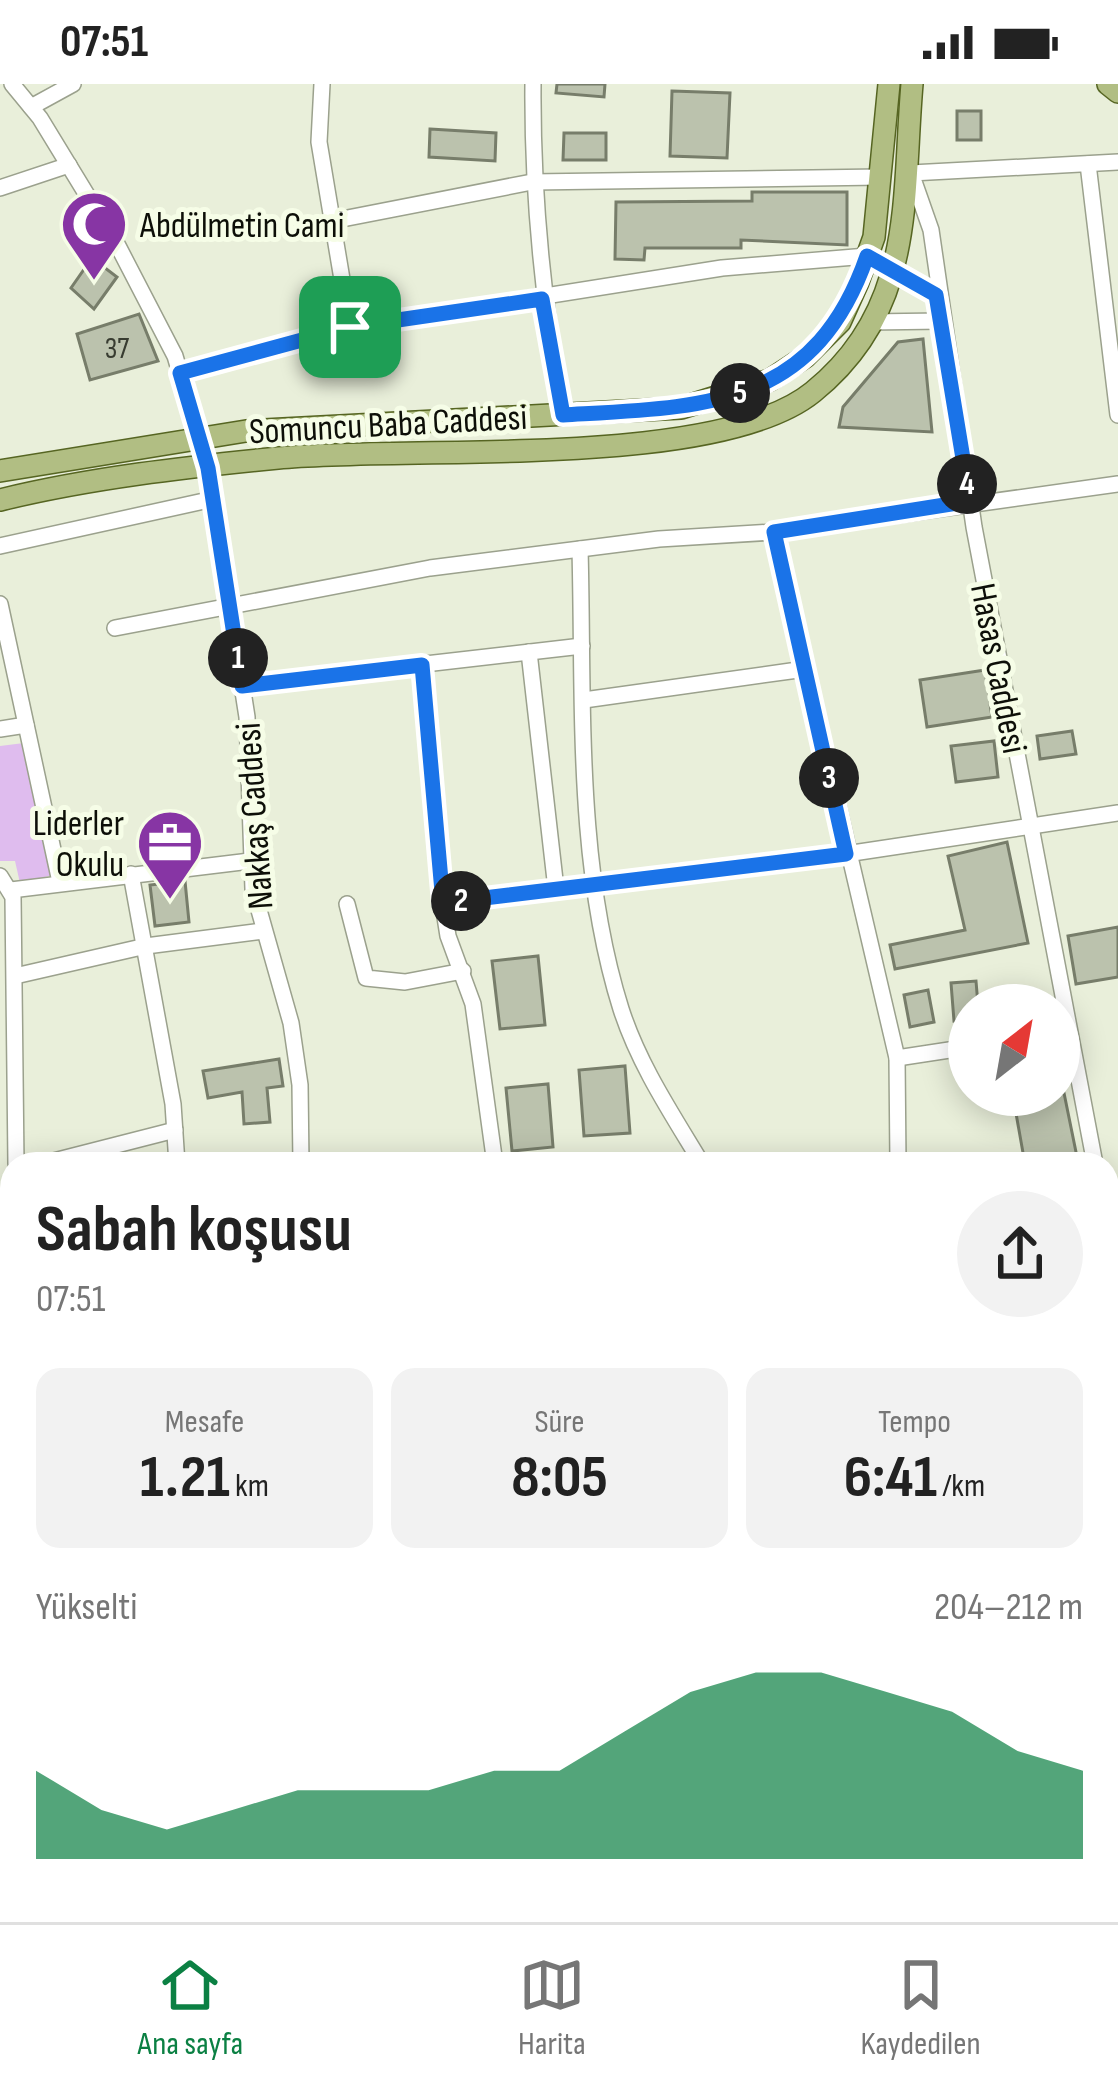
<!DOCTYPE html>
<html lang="tr">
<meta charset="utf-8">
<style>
body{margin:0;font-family:"Sofia Sans Condensed",sans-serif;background:#f2f2f2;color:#222;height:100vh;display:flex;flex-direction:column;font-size:45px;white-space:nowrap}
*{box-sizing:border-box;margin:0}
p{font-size:39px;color:#767676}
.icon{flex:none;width:66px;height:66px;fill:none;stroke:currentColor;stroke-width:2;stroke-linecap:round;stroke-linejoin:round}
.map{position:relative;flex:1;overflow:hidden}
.drawer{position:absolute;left:0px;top:1068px;width:1119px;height:771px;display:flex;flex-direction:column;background:#fff;border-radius:36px 36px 0 0;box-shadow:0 6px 30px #0003}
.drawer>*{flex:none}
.needle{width:78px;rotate:31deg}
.fabs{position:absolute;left:948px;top:900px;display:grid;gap:24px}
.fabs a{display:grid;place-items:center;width:132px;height:132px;border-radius:50%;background:#fff;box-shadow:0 6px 30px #0003;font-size:60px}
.pin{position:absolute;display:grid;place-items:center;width:102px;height:102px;color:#fff;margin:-51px;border-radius:24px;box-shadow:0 6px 18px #0006}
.km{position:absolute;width:60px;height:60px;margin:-30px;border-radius:50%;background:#222;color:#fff;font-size:33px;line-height:60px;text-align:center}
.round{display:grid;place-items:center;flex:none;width:126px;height:126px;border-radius:63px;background:#f2f2f2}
.head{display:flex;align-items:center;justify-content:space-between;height:204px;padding:0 36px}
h1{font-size:66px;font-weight:700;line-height:90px}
.stats{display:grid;grid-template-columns:repeat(3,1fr);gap:18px;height:204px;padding:12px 36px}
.stats div{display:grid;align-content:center;border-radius:24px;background:#f2f2f2;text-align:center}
.stats b{font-size:60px;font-weight:700}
.stats small{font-size:33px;font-weight:400}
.stats p{font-size:33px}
.chart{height:336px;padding:24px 36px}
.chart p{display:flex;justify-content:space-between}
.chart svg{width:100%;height:216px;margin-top:12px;fill:#0b8043;opacity:.7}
.status{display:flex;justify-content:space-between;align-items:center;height:84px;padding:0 60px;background:#fff;direction:ltr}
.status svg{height:33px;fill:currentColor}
.tabs{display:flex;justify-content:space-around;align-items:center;height:168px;border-top:3px solid #e0e0e0;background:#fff;font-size:33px;color:#767676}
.tabs a{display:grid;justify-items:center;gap:6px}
.tabs .active{color:#0b8043}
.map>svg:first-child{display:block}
</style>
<div class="status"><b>07:51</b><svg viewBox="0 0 49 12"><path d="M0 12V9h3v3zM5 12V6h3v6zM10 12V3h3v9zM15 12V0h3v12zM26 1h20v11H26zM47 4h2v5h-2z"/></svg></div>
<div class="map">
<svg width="1118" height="1838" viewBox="0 0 1118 1838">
<rect width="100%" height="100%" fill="#e9efda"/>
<path fill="#dfbcee" d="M24,659L57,790L20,799L15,777H0V662Z"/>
<g fill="#bbc2ad" stroke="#777d6a" stroke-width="3">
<path d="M557,0H605L604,13L556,9Z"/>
<path d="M672,7L730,9L727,74L670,72Z"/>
<rect x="957" y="27" width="24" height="29"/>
<path d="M430,45L496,49L495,77L429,73Z"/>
<path d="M564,49H606V76H563Z"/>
<path d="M752,108H847V161L741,156V164H645L644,176L615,175L616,118L752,117Z"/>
<path d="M92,174L117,193L94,225L71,204Z"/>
<path d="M139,230L158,277L90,296L77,250Z"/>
<path d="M923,255L932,348L839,343L843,323L898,258Z"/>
<path d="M985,586L992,633L927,643L920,596Z"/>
<path d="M1072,647L1076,670L1040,675L1037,652Z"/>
<path d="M994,657L998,693L956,698L951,662Z"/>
<path d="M1007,758L1028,859L895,885L890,861L965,846L948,772Z"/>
<path d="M185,797L189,838L155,842L150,801Z"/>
<path d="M1118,843V893L1076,900L1068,852Z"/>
<path d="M538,872L545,941L500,945L492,877Z"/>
<path d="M976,897L978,921H969V935L954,937L951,899Z"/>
<path d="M928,906L934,938L910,943L904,911Z"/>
<path d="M279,975L283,1002L267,1004L270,1038L244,1040L242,1008L208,1014L203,987Z"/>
<path d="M625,982L630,1049L584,1052L579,986Z"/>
<path d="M548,1000L553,1063L512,1067L506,1004Z"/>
<path d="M1064,1009L1077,1073L1025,1080L1014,1018Z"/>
<path d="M12,1654V1728H0V1655Z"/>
</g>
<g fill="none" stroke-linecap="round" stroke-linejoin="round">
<g stroke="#9ba18d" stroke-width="18">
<g id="minor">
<path d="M12,0L40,34L118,162L175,272L208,384L247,633L253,805L291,939L300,1001L301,1080"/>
<path d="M322,0L319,58L350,243"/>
<path d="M533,0C532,113 543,220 563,331"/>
<path d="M31,23L73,0"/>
<path d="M1088,80L1118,331"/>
<path d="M0,104L69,81"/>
<path d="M332,137L532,98L880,93"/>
<path d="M869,238L942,237"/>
<path d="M180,289L350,243L722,184L867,172L936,211"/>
<path d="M774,448L897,974L898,1080"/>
<path d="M0,462L213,415"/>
<path d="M580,465C584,616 575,779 621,925C639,981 672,1030 702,1080"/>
<path d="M0,520L60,798"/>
<path d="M115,544L430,484L659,455L774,448L1118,400"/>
<path d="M529,568L556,805"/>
<path d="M422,581L439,795L448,852L473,920L495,1080"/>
<path d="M242,601L582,562"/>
<path d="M584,616L805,585"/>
<path d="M0,645L26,641"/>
<path d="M131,790L173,1020L177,1080"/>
<path d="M0,792L13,813L16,1080"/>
<path d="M11,806L250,777"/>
<path d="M443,819L846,770L1118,729"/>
<path d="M347,820L366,894L405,898L463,887"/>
<path d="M15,892L146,862L263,847"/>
<path d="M897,974L969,963"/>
<path d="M42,1080L175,1046"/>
<path d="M1095,1080L974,443L931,146L911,89L1118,78"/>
<path d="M1107,1134L1118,1197"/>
<path d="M0,1151L12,1153"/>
<path d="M1107,1264L1118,1263"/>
<path d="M0,1302L12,1194"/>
<path d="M0,1436L12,1439"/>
<path d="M0,1554L12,1555"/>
<path d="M1107,1603L1118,1387"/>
<path d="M0,1754H12"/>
<path d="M1107,1826H1118"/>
<path d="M275,1827L277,1838"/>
<path d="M447,1827L448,1838"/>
<path d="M964,1827L965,1838"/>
<path d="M1093,1827V1838"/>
<path d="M798,1838L799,1827"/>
</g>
</g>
<g stroke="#566522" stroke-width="24">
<g id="major">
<path d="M1108,0L1118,8"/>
<path d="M0,387L246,347L681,324L770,296L805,273L840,238L858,198L874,153L889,0"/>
<path d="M0,416C89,394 187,383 278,374C408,361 717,386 813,308C916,225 902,115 912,0"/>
<path d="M0,1325L12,1327"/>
<path d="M0,1358L12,1360"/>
<path d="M1107,1633L1118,1634"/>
<path d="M1107,1660L1118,1661"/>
</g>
</g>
<use href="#minor" stroke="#fff" stroke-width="15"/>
<use href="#major" stroke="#b1be83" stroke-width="21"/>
</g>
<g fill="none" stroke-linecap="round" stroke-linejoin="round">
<g stroke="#fff" stroke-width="24">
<path id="route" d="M867,172L936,211L970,417L774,448L846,770L443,819L422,581L242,602L208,384L180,289L350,243L542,215L563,331C703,323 814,325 867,172Z"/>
</g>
<use href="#route" stroke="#1a73e8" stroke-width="15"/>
</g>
<defs>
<g id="mosque-pin" transform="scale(3.45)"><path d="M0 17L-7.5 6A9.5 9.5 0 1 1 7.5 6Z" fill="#8735a4" stroke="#f6fde7"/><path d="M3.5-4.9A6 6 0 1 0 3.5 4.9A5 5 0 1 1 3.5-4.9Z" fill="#fff"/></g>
<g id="office-pin" transform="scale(3.45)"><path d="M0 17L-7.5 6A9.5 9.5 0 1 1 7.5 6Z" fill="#8735a4" stroke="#f6fde7"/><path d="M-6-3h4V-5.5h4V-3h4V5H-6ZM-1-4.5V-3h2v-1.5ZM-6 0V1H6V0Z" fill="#fff"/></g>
</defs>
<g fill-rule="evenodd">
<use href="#mosque-pin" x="94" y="140"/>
<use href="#office-pin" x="170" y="759"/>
</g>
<g text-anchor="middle" stroke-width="10" stroke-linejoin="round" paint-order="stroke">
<g font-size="30" fill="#383c31">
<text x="117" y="274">37</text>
</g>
<g font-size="36" fill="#0d0f08" stroke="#f6fde7" text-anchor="start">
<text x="140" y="153">Abdülmetin Cami</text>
<text x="124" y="751" text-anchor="end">Liderler<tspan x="124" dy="41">Okulu</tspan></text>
</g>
<g font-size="36" fill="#0d0f08" stroke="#f6fde7">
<text transform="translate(388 339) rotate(-3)" y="13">Somuncu Baba Caddesi</text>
<text transform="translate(1000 584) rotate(79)" y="13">Hasas Caddesi</text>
<text transform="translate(253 732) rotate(-94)" y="13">Nakkaş Caddesi</text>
</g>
</g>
</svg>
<div class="fabs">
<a><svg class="needle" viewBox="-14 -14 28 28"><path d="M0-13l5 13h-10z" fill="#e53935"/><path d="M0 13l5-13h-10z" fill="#767676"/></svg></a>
</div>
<div class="pin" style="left:350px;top:243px;background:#1e9e55"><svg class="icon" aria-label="arrive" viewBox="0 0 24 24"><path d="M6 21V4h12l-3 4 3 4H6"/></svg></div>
<b class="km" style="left:238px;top:574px">1</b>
<b class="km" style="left:461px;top:817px">2</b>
<b class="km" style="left:829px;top:694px">3</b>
<b class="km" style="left:967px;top:400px">4</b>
<b class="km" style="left:740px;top:309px">5</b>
<section class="drawer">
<div class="head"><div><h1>Sabah koşusu</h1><p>07:51</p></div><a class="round"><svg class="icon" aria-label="share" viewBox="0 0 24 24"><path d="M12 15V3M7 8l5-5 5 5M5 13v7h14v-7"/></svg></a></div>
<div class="stats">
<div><p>Mesafe</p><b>1.21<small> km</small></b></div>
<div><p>Süre</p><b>8:05</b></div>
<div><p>Tempo</p><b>6:41<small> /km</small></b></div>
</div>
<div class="chart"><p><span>Yükselti</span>204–212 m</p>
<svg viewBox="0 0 160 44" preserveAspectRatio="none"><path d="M0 44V26L10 34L20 38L30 34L40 30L50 30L60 30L70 26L80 26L90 18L100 10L110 6L120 6L130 10L140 14L150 22L160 26V44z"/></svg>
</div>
</section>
</div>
<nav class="tabs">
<a class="active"><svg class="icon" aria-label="home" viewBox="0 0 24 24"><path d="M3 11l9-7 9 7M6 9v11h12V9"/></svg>Ana sayfa</a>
<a><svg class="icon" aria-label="map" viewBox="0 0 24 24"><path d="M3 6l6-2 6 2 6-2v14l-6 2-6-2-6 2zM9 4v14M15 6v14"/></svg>Harita</a>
<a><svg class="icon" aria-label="saved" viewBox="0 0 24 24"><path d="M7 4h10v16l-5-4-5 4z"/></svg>Kaydedilen</a>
</nav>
